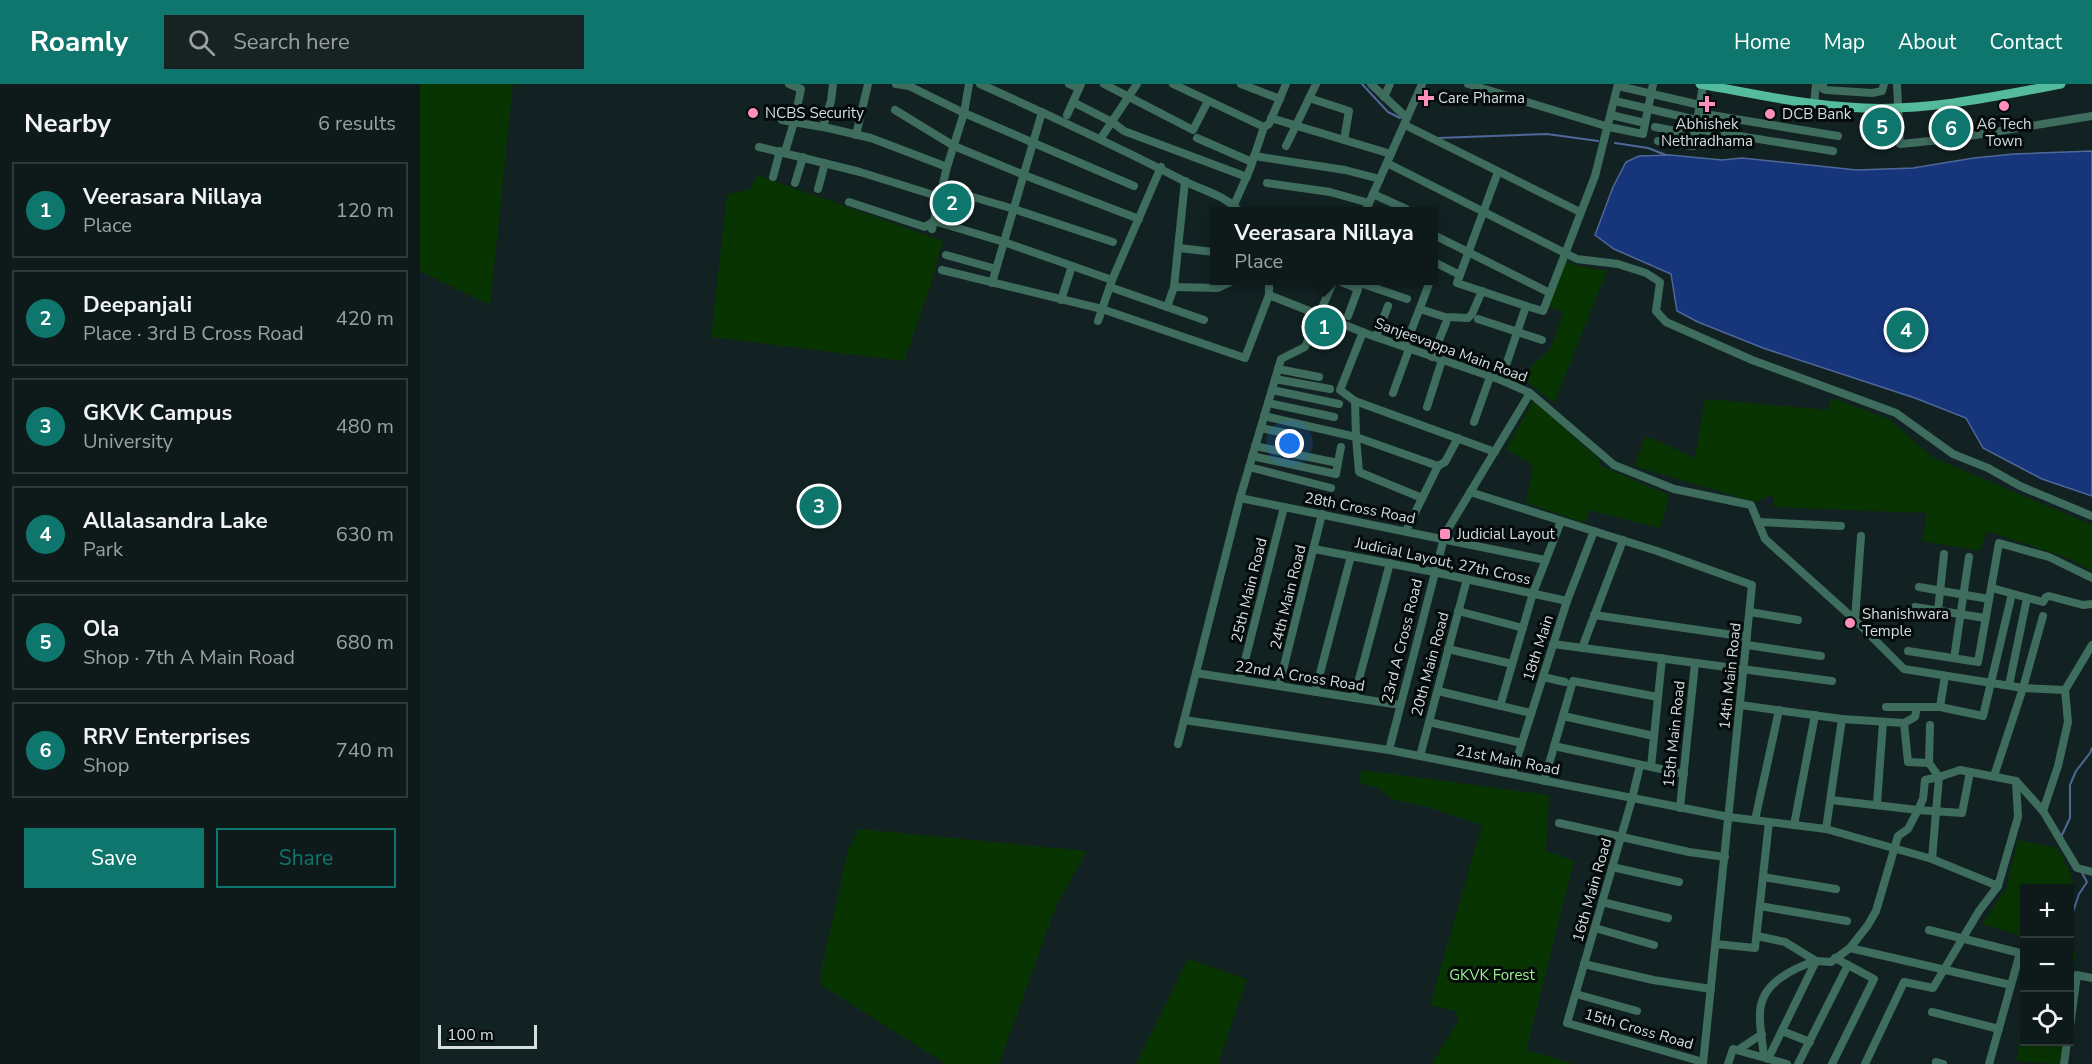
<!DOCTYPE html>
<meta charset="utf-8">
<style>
body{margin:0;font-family:"Nunito Sans",sans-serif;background:#172323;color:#f1f3f6}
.controls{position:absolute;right:18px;bottom:18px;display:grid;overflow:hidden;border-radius:0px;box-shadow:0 6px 24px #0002}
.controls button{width:54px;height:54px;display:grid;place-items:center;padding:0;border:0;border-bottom:2px solid #2e3839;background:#0e1a1a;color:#f1f3f6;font:30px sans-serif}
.scale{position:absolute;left:18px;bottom:15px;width:99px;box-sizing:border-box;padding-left:6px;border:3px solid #d5dfe0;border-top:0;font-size:16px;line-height:21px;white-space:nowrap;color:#d5dfe0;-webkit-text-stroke:4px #050a0a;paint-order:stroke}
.you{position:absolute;left:870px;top:360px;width:21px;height:21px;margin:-15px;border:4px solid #fff;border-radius:50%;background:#1a73e8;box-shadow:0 0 0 9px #1a73e833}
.badge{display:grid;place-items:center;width:39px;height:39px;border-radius:50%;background:#0f766e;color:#fff;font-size:20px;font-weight:700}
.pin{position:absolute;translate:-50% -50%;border:3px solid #fff;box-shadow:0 2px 6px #0006}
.popup{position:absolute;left:790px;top:123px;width:228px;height:78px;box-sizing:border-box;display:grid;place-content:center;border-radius:0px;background:#0e1a1a;filter:drop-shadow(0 2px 4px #0005);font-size:20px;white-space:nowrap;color:#9ba1a2}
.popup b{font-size:22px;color:#f1f3f6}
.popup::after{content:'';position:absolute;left:50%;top:100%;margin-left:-12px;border:12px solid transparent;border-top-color:#0e1a1a}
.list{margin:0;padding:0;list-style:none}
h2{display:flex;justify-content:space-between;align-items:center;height:78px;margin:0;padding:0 24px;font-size:26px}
h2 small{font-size:20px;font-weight:400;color:#9ba1a2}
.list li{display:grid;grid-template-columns:39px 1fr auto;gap:18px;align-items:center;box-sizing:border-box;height:96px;margin:0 12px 12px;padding:0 12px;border:2px solid #2e3839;border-radius:0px}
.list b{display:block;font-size:22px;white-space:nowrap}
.list p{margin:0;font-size:20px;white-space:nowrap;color:#9ba1a2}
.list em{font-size:20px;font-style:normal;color:#9ba1a2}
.actions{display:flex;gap:12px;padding:18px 24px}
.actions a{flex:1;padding:14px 0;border:2px solid #0f766e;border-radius:0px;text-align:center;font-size:21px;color:#0f766e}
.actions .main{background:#0f766e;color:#fff}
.icon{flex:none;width:33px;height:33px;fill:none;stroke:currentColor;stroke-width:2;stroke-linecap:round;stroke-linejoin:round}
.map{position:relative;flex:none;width:1672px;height:980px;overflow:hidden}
header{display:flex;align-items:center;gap:36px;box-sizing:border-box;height:84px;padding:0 30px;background:#0f766e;color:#fff}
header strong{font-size:28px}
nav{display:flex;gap:33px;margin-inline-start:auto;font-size:21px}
.search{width:420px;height:54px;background:#172323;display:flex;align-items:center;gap:15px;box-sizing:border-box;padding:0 21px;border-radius:0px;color:#9ba1a2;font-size:22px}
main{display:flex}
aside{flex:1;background:#0e1a1a}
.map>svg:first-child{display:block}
.green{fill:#083402}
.water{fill:#16357b;stroke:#4f6899;stroke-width:1.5}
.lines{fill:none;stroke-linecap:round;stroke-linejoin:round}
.stream{stroke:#4f6899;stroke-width:2}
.minor{stroke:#3e6c5d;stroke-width:8}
.major{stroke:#54bb9d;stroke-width:9}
.poi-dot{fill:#fe8ebc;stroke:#050a0a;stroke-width:2}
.labels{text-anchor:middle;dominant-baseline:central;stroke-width:6;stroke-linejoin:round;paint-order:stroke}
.poi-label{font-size:15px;fill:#d5dfe0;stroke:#050a0a;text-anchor:start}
.street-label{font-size:15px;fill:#d5dfe0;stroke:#050a0a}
.park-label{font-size:15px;fill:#9ef28f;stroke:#050a0a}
</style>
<header>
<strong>Roamly</strong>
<div class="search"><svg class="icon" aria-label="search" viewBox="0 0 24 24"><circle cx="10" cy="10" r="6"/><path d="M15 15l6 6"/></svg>Search here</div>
<nav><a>Home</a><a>Map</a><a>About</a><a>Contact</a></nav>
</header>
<main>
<aside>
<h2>Nearby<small>6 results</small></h2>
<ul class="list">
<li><span class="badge">1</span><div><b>Veerasara Nillaya</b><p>Place</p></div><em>120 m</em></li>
<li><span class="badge">2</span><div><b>Deepanjali</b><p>Place · 3rd B Cross Road</p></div><em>420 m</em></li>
<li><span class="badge">3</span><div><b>GKVK Campus</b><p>University</p></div><em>480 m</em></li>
<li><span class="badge">4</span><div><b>Allalasandra Lake</b><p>Park</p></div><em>630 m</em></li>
<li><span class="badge">5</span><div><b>Ola</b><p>Shop · 7th A Main Road</p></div><em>680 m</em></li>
<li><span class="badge">6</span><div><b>RRV Enterprises</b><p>Shop</p></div><em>740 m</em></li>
</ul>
<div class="actions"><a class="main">Save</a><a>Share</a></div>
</aside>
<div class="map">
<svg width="1672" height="980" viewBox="0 0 1672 980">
<rect width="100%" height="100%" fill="#122223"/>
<!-- green -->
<g class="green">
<polygon points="0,0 93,0 70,221 0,187"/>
<polygon points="337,91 523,157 511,200 484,277 291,253 307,110 330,106"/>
<polygon points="1145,177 1162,183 1187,186 1134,319 1101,293 1130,265 1144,228 1128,223"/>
<polygon points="1412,314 1469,335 1512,373 1672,441 1672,487 1647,474 1567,447 1560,467 1502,457 1507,429 1353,423 1354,410 1335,418 1214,382 1226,352 1275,374 1285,315 1408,326"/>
<polygon points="1113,317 1180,376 1179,381 1249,411 1240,444 1169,426 1165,439 1106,419 1113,381 1086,365"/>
<polygon points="941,686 1129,711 1126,767 1154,777 1106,966 1154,980 1012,980 1038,937 1036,927 1010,921 1062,741 1008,723 972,715 958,704 940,699"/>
<polygon points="439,745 667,767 636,822 579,980 526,980 401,901 400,892 428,767"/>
<path d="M1598,756l39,8c12,22 22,34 13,59v-19h-46v49l-42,-13 24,-36z"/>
<polygon points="1650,867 1656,868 1650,913"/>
<polygon points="768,875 827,895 798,980 716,980"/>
<polygon points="1604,896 1604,958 1643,958 1640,980 1597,977"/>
</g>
<!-- water -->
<polygon class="water" points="1672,67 1672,412 1622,395 1563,364 1546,334 1495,314 1343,264 1278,238 1257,227 1251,190 1194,165 1175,151 1193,103 1206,78 1219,72 1250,71 1302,76 1322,74 1437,86 1493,84 1554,74 1594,70"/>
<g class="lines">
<!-- stream -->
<g class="stream">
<polyline points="942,0 968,28 980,34"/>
<polyline points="1018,54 1127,50 1178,57"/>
<polyline points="1195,59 1228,64 1246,71"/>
<polyline points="1641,753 1650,734 1650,701 1656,687 1670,669 1672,664"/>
<polyline points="1650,837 1659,810 1667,798 1662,789"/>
</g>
<!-- minor -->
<g class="minor">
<polyline points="476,0 489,2 544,29 714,102"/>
<path d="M560,0c69,31 137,62 204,97 20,10 41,14 56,31"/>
<polyline points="649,0 659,4"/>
<polyline points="684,0 773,46 788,17"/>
<polyline points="753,0 844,43"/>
<polyline points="821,0 860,15"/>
<polyline points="951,0 987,34"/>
<polyline points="1048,0 1189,43 1223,50 1233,0"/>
<polyline points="1403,0 1403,5 1406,6 1452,9 1462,7 1464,0"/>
<polyline points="1477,0 1480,60 1531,55 1672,32"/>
<polyline points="1198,2 1280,21"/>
<polyline points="964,13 970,0"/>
<polyline points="889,14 929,27 924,56"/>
<polyline points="1195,17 1277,36"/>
<polyline points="653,18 692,38 704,47 827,93"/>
<polyline points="1394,20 1396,0"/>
<polyline points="475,26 534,62 604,91 719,135"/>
<polyline points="1279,29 1418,52"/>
<polyline points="647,31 661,0"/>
<polyline points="1191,31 1225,39"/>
<polyline points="851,34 971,70"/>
<polyline points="362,36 408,44 451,54 527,83"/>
<polyline points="985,41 1160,128"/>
<polyline points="403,43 411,17 413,0"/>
<polyline points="1235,43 1275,51"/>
<polyline points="1276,45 1413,67"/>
<polyline points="436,51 448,0"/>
<polyline points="681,54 717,0"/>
<polyline points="777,54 832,78"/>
<polyline points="1238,57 1273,62 1283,1"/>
<polyline points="866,62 896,0"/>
<polyline points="339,63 440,88 520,113"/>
<polyline points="365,68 374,38 381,5 369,0"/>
<polyline points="834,72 925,86 960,95"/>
<polyline points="967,79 1145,169 1157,175 1198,180 1226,189 1240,198 1236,227 1246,238 1332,276 1476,329 1533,370 1568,384 1600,402 1672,432"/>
<polyline points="1078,88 1037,199 1106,222 1081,296"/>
<polyline points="353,93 360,67"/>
<polyline points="765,97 754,203 798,204 815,196"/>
<polyline points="375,99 383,73"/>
<polyline points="847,99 910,108 949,119"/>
<polyline points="522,104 594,125 693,158"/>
<polyline points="398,105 405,79"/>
<polyline points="953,110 986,125 985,128"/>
<polyline points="429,118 505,143 514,137 584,158 692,196"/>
<polyline points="814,121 830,85 844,43 849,40 866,0"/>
<polyline points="945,128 1002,0"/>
<polyline points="512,145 527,83 544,29 549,0"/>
<polyline points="1014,151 1130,209 1175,92 1198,0"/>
<polyline points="759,164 794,168"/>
<polyline points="526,171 576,185"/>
<polyline points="1014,178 1040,191"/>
<polyline points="522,186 682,225 825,274 849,211 950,251 1081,296 1110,309 1194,381 1254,405 1331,421 1345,455 1435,536 1484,585 1603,604 1645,606 1672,561"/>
<polyline points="917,196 938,205 928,232"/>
<polyline points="572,199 622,28"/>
<polyline points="943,200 987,215"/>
<polyline points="690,203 784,236"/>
<polyline points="849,211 849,196"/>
<polyline points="641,216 652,182"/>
<polyline points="1106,222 1123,227 1130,209"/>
<polyline points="747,223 754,203"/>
<polyline points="1000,225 1025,233 1048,234 1052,230 1062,207"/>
<polyline points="1058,235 1122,256"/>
<polyline points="678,237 692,196 741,83"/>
<polyline points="943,248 920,306 935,317 936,353 1018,382"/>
<polyline points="956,253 968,222"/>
<polyline points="985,263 1009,200"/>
<polyline points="1012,273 1026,239"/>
<polyline points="858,285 899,293"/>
<polyline points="855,295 910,305"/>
<polyline points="852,306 919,320"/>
<polyline points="973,309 989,265"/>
<polyline points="935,317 1075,368"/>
<polyline points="848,319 914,333"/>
<polyline points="1007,323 1022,276"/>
<polyline points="844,332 936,353 939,388 1002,414"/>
<polyline points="1054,338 1070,293"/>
<polyline points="841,344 874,351"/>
<polyline points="835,362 918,379 921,363"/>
<polyline points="832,372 916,390 918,379"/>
<polyline points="829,383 911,404"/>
<polyline points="1050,408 1237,467 1332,501 1283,980"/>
<polyline points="820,414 1125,476"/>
<polyline points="1338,438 1421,442"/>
<polyline points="986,447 1018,382 1025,378 1038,354"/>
<polyline points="894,465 1014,488 1147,517"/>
<polyline points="1499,503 1569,515"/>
<polyline points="1572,504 1623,518 1626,513 1629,512 1663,521 1672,520"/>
<polyline points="1495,523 1565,534"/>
<polyline points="1038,527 1103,544"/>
<polyline points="1518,527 1524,470"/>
<polyline points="1330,528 1378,536"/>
<polyline points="1174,531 1327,553"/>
<polyline points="1435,536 1441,452"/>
<polyline points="1133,560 1412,597"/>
<polyline points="1327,561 1401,572"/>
<polyline points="1162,564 1203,456"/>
<polyline points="1028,565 1092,580"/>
<polyline points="1488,567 1558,578 1579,459 1629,473 1672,494"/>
<polyline points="1535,568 1549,473"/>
<polyline points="776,589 980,621"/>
<polyline points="1123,593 1145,598"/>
<polyline points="820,596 864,423"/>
<polyline points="1589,601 1606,519"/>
<polyline points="859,602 902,430"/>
<polyline points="1018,607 1111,629"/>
<polyline points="895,608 931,472"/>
<polyline points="934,614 970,479"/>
<polyline points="1320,621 1422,635 1484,639 1488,678 1509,679"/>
<polyline points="1080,622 1113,509 1141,437"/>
<polyline points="1466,623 1520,623 1563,632 1591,514"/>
<polyline points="1520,623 1525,592"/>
<polyline points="1143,632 1234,652"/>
<polyline points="764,636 969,666 1309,733 1406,745 1512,775 1578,802"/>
<polyline points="1009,638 1102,659"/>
<polyline points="1484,639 1495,633 1497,623"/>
<polyline points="758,660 820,414 861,275 885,263 914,196"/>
<polyline points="1134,662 1264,690"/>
<polyline points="969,666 1025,450 1110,309"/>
<polyline points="1000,672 1047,495"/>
<polyline points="1220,681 1212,715 1147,939 1283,978"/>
<polyline points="1231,683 1242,574"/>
<polyline points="1092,690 1147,517 1174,447"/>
<polyline points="1574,692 1603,604 1623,532"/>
<polyline points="1124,697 1153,597 1238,613"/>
<polyline points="1411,716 1498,726 1503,715 1505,696 1519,693 1509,679 1510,641"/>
<polyline points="1457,720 1463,638"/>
<polyline points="1260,724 1275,579"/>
<polyline points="1623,727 1638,682 1648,638 1645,606"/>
<polyline points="1335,736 1359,626"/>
<polyline points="1139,739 1269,768 1305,773"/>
<polyline points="1374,741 1395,631"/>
<polyline points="1406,745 1422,635"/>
<polyline points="1512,775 1519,693 1540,686 1596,697 1623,727 1657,784 1672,788"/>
<polyline points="1192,783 1259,798"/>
<polyline points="1343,793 1416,805"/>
<polyline points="1182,818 1248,834"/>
<polyline points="1340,822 1427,837"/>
<polyline points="1175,844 1234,861"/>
<polyline points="1509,846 1600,869 1569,980"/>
<polyline points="1337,852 1365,858 1396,877"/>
<polyline points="1296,860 1335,864 1349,738"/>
<polyline points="1430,864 1591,901"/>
<polyline points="1164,880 1233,896 1291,905"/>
<polyline points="1156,910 1217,927"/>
<polyline points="1512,928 1579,945"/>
<polyline points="1650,943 1657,891 1672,894"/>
<polyline points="1362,947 1390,958"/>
<polyline points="1318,966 1342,950"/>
<path d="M1344,973c-3,-32 -14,-59 18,-80 11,-8 21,-12 34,-16"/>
<polyline points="1348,975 1396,877 1411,878 1430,864 1448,841 1456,827 1478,752 1488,745 1498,726 1542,729 1550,688"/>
<polyline points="1308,980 1313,965 1367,980"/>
<polyline points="1378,980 1428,881 1415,874"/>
<polyline points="1412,980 1454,895 1428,881"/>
<polyline points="1445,980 1484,898 1513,904 1559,827 1578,802 1598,733 1596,697"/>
<polyline points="1516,980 1516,978 1523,980"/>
<polyline points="1644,980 1647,958"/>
</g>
<!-- major -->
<path class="major" d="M1280,0c54,10 109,22 164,24 64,3 134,-12 197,-24"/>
</g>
<!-- markers -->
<g class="poi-dot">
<path d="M1003 5h6v6h6v6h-6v6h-6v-6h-6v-6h6z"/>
<path d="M1284 11h6v6h6v6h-6v6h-6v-6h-6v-6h6z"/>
<circle cx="1584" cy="22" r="6"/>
<circle cx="333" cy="29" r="6"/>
<circle cx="1350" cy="30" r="6"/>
<rect x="1019" y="444" width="12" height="12" rx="3"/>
<circle cx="1430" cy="539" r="6"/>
</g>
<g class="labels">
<!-- poi labels -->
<g class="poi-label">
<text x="1018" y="14">Care Pharma</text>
<text x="345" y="29">NCBS Security</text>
<text x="1362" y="30">DCB Bank</text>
<text x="1287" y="40" text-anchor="middle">Abhishek<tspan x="1287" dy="17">Nethradhama</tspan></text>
<text x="1584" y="40" text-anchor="middle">A6 Tech<tspan x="1584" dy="17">Town</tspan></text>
<text x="1037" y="450">Judicial Layout</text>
<text x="1442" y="530">Shanishwara<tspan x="1442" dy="17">Temple</tspan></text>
</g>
<!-- street labels -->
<g class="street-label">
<text transform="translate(1031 266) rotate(20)">Sanjeevappa Main Road</text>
<text transform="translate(940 424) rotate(11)">28th Cross Road</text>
<text transform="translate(1023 477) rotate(12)">Judicial Layout, 27th Cross</text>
<text transform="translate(829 506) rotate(-76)">25th Main Road</text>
<text transform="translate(868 513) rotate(-76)">24th Main Road</text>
<text transform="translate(982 557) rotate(-76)">23rd A Cross Road</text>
<text transform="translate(1118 564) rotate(-72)">18th Main</text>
<text transform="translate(1010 580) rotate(-75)">20th Main Road</text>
<text transform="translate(880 592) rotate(9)">22nd A Cross Road</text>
<text transform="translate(1310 592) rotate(-84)">14th Main Road</text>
<text transform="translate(1254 650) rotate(-84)">15th Main Road</text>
<text transform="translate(1088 676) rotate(11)">21st Main Road</text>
<text transform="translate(1172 806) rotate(-74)">16th Main Road</text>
<text transform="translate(1219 945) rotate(16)">15th Cross Road</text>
</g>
<!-- park labels -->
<g class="park-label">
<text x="1072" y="891">GKVK Forest</text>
</g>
</g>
</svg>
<div class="controls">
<button>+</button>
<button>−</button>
<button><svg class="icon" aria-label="locate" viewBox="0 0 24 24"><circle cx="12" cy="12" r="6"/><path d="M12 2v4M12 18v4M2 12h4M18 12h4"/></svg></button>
</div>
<div class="scale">100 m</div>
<div class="you"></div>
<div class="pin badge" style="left:904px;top:243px">1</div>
<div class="popup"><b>Veerasara Nillaya</b>Place</div>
<div class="pin badge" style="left:532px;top:119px">2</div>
<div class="pin badge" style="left:399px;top:422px">3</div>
<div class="pin badge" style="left:1486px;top:246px">4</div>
<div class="pin badge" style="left:1462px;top:43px">5</div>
<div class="pin badge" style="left:1531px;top:44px">6</div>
</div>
</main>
